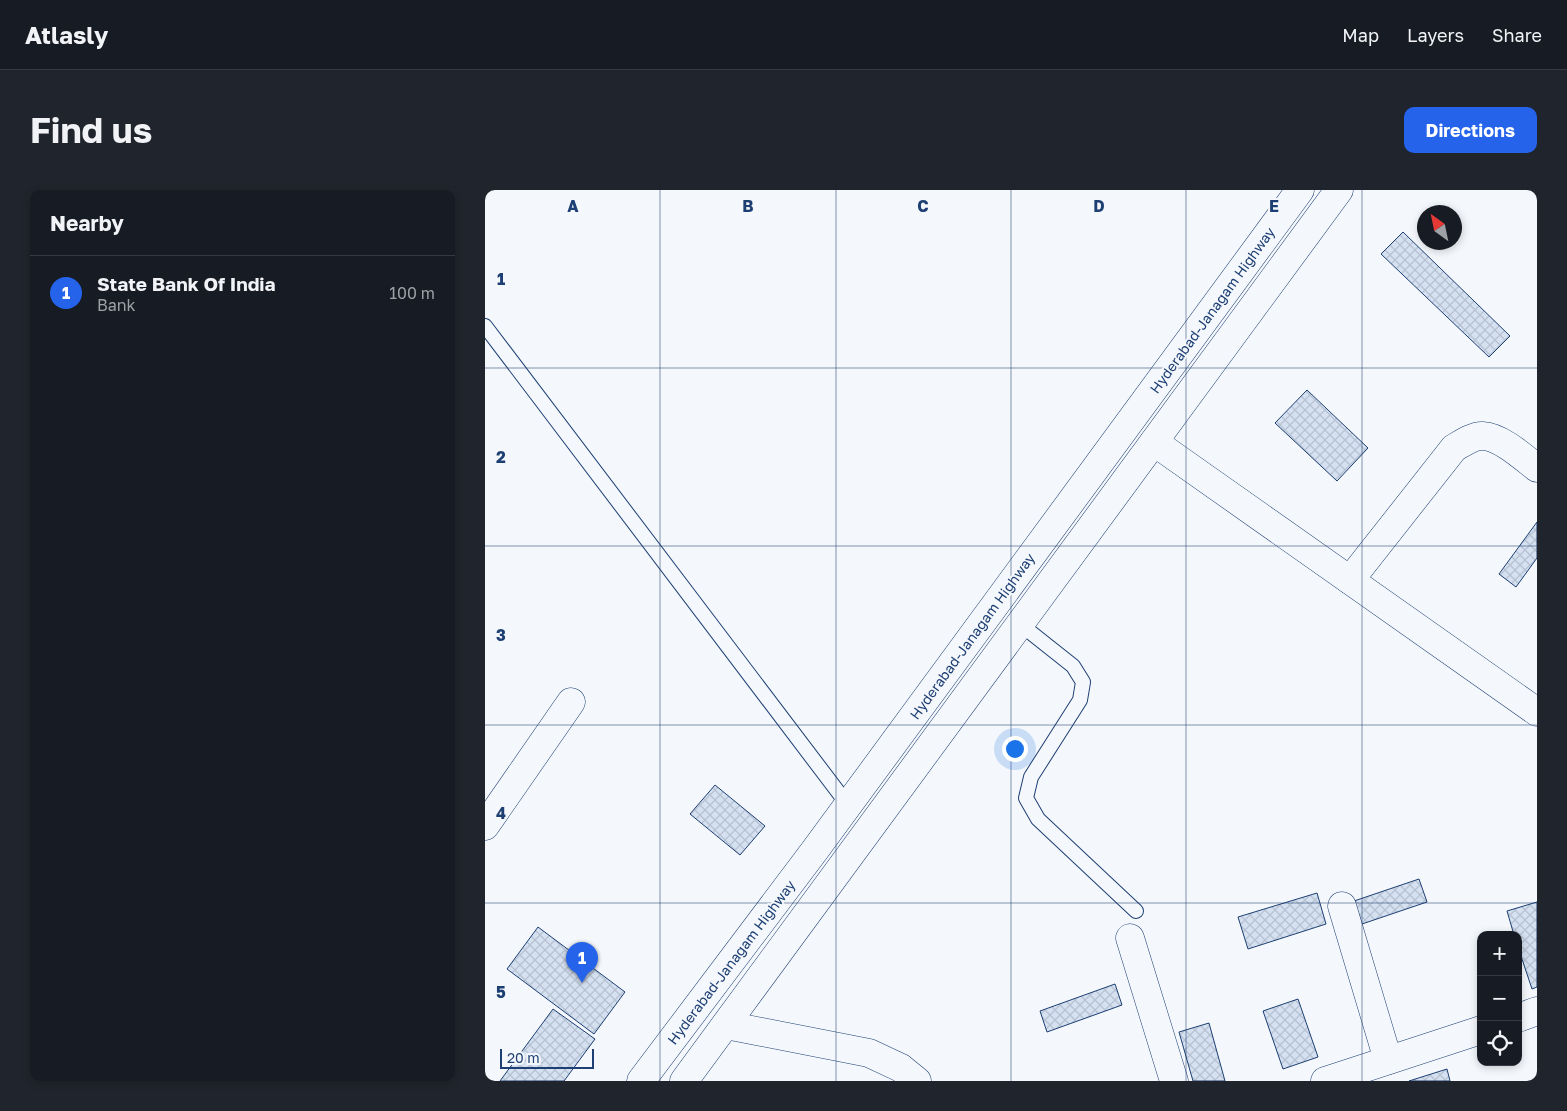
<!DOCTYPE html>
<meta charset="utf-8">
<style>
body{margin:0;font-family:"Golos Text",sans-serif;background:#20242c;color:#f1f3f6}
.controls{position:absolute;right:15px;bottom:15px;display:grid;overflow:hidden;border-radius:10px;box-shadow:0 2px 8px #0003}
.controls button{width:45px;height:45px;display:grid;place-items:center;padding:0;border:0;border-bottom:1px solid #363941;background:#171b24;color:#f1f3f6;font:25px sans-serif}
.compass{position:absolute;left:932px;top:15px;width:45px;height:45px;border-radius:50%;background:#171b24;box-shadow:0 2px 8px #0003;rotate:327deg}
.scale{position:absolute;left:15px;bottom:12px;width:94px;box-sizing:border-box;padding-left:5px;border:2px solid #1d3f73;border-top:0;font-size:14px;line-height:18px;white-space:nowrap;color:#1d3f73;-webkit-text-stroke:4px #f4f7fb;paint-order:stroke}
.you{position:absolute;left:529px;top:558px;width:18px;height:18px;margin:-12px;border:4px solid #fff;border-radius:50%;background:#1a73e8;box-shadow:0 0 0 8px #1a73e833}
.badge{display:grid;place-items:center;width:32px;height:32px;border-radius:50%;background:#2563eb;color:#fff;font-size:16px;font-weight:700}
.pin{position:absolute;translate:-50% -41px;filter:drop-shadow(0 1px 2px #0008)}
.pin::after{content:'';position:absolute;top:26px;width:18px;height:15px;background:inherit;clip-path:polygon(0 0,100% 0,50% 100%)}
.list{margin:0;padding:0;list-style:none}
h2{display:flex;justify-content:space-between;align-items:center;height:65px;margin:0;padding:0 20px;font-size:21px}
h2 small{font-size:16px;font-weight:400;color:#9ea1a6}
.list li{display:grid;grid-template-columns:32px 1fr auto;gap:15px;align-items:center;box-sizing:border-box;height:75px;padding:0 20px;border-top:1px solid #363941}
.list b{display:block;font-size:19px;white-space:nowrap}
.list p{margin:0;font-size:16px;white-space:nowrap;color:#9ea1a6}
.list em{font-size:16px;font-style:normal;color:#9ea1a6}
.icon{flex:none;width:28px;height:28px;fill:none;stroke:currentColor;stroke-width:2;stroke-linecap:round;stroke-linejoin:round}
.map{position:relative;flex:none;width:1052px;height:891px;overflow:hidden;border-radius:10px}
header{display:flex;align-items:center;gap:30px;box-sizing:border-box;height:70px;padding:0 25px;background:#171b24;border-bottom:1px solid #363941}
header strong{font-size:24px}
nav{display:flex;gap:28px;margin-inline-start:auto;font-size:18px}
.intro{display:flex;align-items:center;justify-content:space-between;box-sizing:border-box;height:120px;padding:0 30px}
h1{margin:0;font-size:35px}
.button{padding:12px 22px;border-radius:10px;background:#2563eb;color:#fff;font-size:18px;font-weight:700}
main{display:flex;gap:30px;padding:0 30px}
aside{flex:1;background:#171b24;border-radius:10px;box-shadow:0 2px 8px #0003}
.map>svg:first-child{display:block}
.building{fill:url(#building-cross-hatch);stroke:#1d3f73}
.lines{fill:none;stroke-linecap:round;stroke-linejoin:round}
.lane-casing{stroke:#1d3f73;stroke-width:16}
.street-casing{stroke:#1d3f73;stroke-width:29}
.highway-casing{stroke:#1d3f73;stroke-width:29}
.lane{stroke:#f4f7fb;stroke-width:14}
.street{stroke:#f4f7fb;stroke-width:28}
.highway{stroke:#f4f7fb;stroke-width:28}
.grid{fill:none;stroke:#1d3f73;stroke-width:1;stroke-opacity:0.55}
.labels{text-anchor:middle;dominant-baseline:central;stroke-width:4;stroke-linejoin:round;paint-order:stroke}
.street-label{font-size:14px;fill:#1d3f73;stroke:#f4f7fb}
.grid-label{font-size:16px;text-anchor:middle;font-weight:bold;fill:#1d3f73;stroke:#f4f7fb;stroke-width:4;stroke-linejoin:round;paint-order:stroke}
</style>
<header>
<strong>Atlasly</strong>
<nav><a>Map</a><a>Layers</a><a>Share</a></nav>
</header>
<div class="intro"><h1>Find us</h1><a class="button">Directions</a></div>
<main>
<aside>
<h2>Nearby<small></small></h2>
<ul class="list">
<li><span class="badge">1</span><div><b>State Bank Of India</b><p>Bank</p></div><em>100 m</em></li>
</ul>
</aside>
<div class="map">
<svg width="1052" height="891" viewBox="0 0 1052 891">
<defs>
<pattern id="building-cross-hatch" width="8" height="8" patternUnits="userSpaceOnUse" patternTransform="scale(1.25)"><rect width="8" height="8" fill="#d5e0f0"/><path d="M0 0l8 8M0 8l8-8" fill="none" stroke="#b6c1d1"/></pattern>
</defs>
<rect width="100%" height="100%" fill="#f4f7fb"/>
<!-- building -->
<g class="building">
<polygon points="918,42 1025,146 1004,167 896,64"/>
<polygon points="822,200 883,258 852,291 790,233"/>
<polygon points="1052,332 1052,368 1031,397 1014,384"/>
<polygon points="230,595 280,636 255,665 205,624"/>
<polygon points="934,689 942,712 877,734 869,711"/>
<polygon points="832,703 841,734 763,759 753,727"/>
<polygon points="1052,712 1052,797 1047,799 1033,757 1033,745 1029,745 1022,721"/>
<polygon points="53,737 140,802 109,844 22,779"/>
<polygon points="630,794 637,815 562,842 555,821"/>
<polygon points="813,809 833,867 798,879 778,821"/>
<polygon points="68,819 110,849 79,891 15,891"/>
<polygon points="724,833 740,891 708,891 694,842"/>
<polygon points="962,879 965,891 924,891"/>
</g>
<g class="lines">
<!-- lane casing -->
<g class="lane-casing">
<g id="lane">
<polyline points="0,136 363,615"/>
<polyline points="535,434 588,476 598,492 595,510 546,587 541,608 553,629 651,721"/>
</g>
</g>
<!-- street casing -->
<g class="street-casing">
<g id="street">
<polyline points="669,252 1052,522"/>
<path d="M865,390l104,-132c7,-4 20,-13 29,-12 18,1 40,21 54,32"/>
<polyline points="0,636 86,512"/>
<polyline points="857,716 903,870"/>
<polyline points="645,748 689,891"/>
<polyline points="1033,828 1052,821"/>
<polyline points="241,835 384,863 416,878 432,891"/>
<polyline points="840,891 996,840"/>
</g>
</g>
<!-- highway casing -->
<g class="highway-casing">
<g id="highway">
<polyline points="156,891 330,660 815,0"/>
<polyline points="199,891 854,0"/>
</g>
</g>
<!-- lane -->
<use href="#lane" class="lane"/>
<!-- street -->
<use href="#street" class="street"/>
<!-- highway -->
<use href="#highway" class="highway"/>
</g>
<!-- grid -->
<path class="grid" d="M175,0v891M351,0v891M526,0v891M701,0v891M877,0v891M0,178h1052M0,356h1052M0,535h1052M0,713h1052"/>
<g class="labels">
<!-- street labels -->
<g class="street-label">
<text transform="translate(727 120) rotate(-54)">Hyderabad-Janagam Highway</text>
<text transform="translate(487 446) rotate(-54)">Hyderabad-Janagam Highway</text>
<text transform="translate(246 772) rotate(-53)">Hyderabad-Janagam Highway</text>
</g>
</g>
<g class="grid-label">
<text x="88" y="22">A</text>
<text x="263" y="22">B</text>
<text x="438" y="22">C</text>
<text x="614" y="22">D</text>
<text x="789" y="22">E</text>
<text x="16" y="95">1</text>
<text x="16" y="273">2</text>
<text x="16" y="451">3</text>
<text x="16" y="629">4</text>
<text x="16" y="808">5</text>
</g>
</svg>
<div class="controls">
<button>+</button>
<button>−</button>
<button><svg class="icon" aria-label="locate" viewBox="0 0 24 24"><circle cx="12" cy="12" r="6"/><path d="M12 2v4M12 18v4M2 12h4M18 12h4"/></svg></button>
</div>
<svg class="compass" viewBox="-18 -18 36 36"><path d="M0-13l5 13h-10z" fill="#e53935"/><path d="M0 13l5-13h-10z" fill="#9ea1a6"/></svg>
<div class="scale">20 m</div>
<div class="you"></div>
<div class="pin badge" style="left:97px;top:793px">1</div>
</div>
</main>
